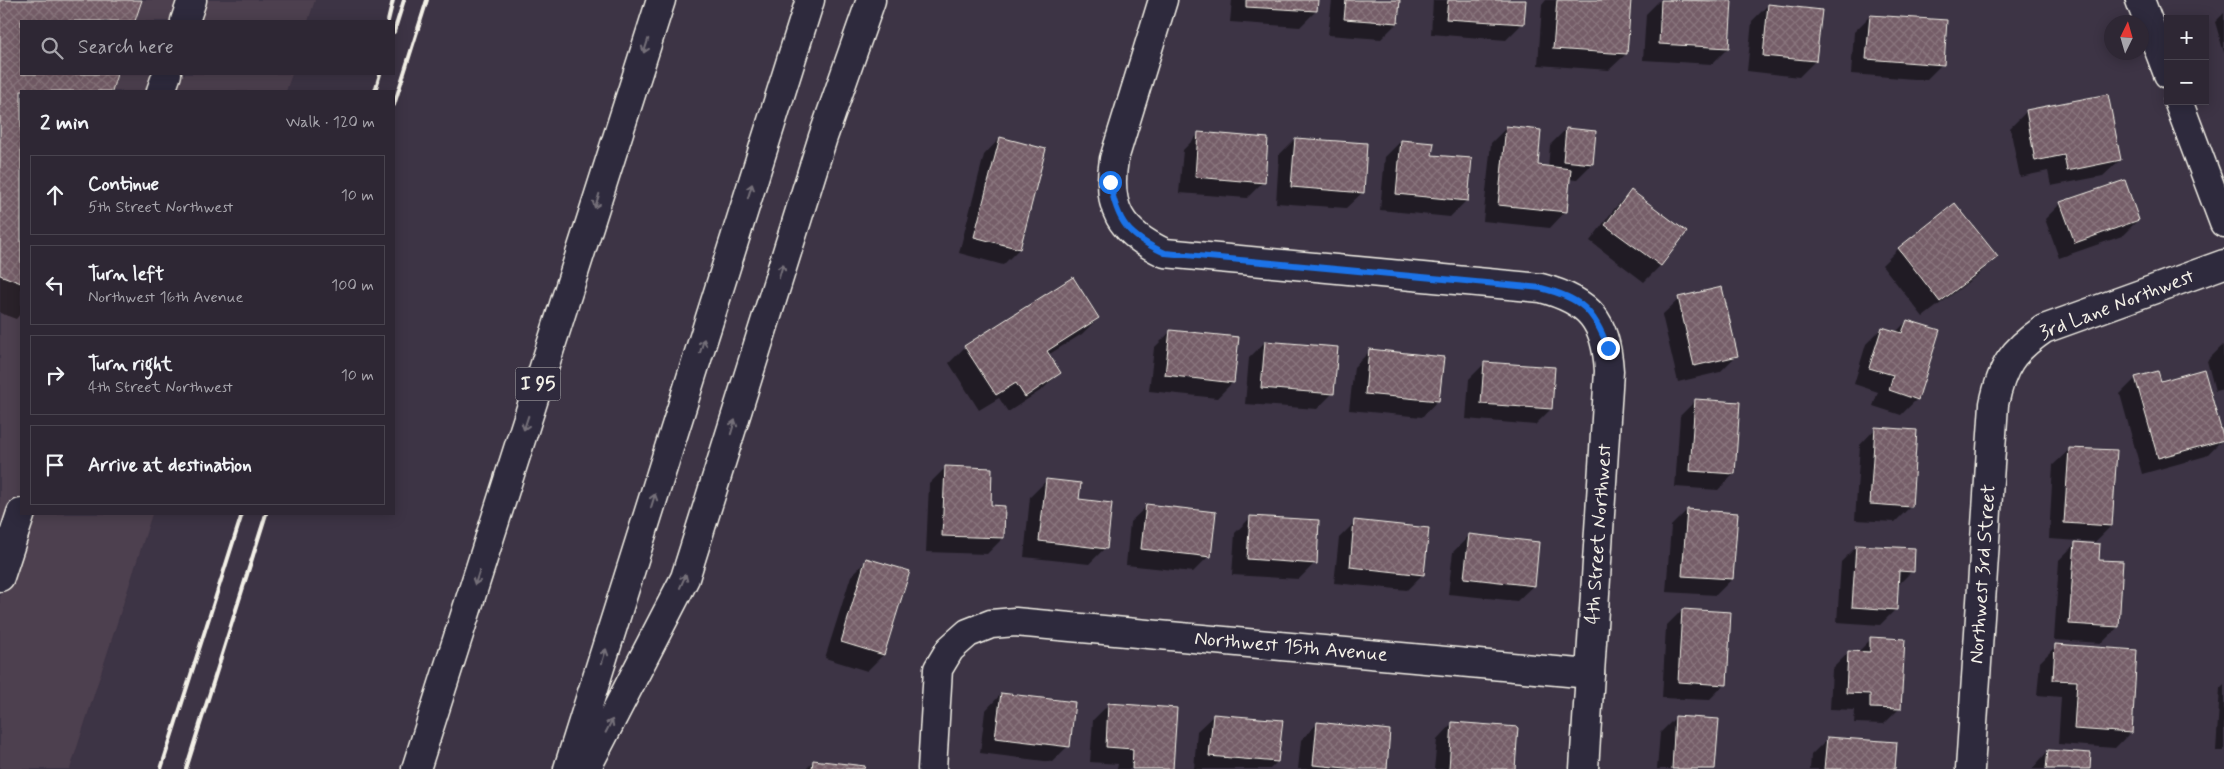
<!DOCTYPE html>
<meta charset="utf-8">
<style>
body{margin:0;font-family:Mynerve,sans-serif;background:#362f3c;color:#f1f3f6}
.controls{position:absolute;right:15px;top:15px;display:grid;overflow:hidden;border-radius:0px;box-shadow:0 2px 12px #0003}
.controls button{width:45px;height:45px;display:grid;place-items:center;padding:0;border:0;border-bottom:1px solid #49444f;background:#2e2734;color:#f1f3f6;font:25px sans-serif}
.compass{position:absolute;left:2104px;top:15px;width:45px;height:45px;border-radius:50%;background:#2e2734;box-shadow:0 2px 12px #0003;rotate:5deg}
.stop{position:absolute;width:15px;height:15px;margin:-11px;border:4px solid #1a73e8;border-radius:50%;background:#fff}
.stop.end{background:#1a73e8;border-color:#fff;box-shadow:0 1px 5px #0008}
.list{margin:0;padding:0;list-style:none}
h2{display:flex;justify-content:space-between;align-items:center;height:65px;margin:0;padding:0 20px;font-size:21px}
h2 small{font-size:16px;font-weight:400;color:#a7a5ac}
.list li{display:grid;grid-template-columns:32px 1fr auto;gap:15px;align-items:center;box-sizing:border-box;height:80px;margin:0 10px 10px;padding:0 10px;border:1px solid #49444f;border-radius:0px}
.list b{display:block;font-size:19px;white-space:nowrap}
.list p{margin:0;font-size:16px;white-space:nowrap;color:#a7a5ac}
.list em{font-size:16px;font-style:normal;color:#a7a5ac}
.icon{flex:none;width:28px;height:28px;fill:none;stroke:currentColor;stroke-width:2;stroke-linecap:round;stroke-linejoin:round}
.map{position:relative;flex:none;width:2224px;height:769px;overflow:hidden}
.search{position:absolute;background:#2e2734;box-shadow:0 2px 12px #0003;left:20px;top:20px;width:375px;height:55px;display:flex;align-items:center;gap:12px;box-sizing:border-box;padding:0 18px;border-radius:0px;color:#a7a5ac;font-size:19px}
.panel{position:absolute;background:#2e2734;box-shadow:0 2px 12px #0003;left:20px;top:90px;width:375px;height:425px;border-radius:0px}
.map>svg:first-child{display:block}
.built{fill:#4e404f}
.shadow{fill:#0007}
.building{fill:url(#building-cross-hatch);stroke:#f4f1e8}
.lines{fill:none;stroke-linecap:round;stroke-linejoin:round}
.minor-casing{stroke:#f4f1e8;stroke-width:31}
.highway-casing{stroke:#f4f1e8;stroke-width:31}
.minor{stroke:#2f2a3d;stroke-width:28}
.highway{stroke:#2f2a3d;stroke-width:28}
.rail{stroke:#f4f1e8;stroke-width:4}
.oneway{stroke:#747079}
.route{stroke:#1a73e8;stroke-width:6}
.labels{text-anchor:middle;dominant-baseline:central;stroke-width:4.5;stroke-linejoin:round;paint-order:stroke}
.shield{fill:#2f2a3d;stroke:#b9b5b5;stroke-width:1}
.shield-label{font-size:19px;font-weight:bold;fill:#f4f1e8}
.street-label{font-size:20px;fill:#f4f1e8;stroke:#2f2a3d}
</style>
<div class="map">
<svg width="2224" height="769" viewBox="0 0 2224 769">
<defs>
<pattern id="building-cross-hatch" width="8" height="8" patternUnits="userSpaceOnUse" patternTransform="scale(1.25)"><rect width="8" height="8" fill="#755d67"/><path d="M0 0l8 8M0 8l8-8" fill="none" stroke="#89757d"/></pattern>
</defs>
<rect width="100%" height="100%" fill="#3d3445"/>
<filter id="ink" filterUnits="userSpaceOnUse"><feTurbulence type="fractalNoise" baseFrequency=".02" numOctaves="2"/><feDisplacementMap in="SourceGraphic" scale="10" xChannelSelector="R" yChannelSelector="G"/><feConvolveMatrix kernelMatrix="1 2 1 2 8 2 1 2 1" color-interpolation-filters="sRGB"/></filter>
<g filter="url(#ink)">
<!-- built -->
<polygon class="built" points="0,0 315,0 308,21 21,21 21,74 292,74 286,91 21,91 21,514 152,514 70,769 0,769"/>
<!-- shadow -->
<g class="shadow">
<polygon points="0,0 140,0 133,21 21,21 21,74 116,74 110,91 21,91 21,313 16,319 0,313"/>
<polygon points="1232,0 1317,0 1316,11 1300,27 1230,22"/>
<polygon points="1332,0 1399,0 1397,23 1381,39 1328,35"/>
<polygon points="1433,0 1524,0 1522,24 1506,40 1431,34"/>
<polygon points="1546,0 1629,0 1626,54 1609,70 1538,65 1542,5"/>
<polygon points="1660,0 1731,3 1728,48 1712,64 1643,60 1646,14"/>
<polygon points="1768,5 1815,61 1799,77 1747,71 1752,21"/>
<polygon points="2224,13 2224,53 2215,22"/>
<polygon points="1870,16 1942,64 1926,80 1851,74 1854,32"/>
<polygon points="2107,96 2120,160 2103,176 2051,186 2048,171 2020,177 2010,128 2026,112"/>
<polygon points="1507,127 1536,167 1548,168 1550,145 1566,129 1592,164 1576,180 1569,179 1566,211 1550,228 1483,221 1491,143"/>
<polygon points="1199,134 1263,182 1247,198 1179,193 1183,150"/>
<polygon points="1000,138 1019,249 1003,265 959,253 984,155"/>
<polygon points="1295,139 1363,192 1346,208 1276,203 1279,155"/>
<polygon points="1401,141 1431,156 1467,200 1450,217 1380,210 1385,157"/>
<polygon points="1631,192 1661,265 1644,282 1590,241 1615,208"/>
<polygon points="2061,203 2138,220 2122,236 2059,258 2045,219"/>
<polygon points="1955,205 1996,257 1980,273 1923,317 1882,265 1898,249"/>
<polygon points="1072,279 1098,318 1082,334 1048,355 1059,373 1043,389 1008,412 999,398 979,410 949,363 965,347"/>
<polygon points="1679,299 1737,355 1720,372 1678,382 1662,315"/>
<polygon points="1907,321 1917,399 1901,415 1873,406 1878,392 1854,384 1866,344 1882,328 1896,332"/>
<polygon points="1170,332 1233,382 1217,398 1149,391 1154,348"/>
<polygon points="1265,342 1333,393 1317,409 1245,404 1249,358"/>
<polygon points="2223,345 2224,389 2215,391 2207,361"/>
<polygon points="1370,351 1438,400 1422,417 1349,410 1354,367"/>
<polygon points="1485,363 1551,409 1535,425 1466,419 1469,379"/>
<polygon points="2136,378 2160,383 2222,440 2206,456 2142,474 2120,394"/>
<polygon points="1696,400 1734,474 1718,490 1675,487 1680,416"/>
<polygon points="1876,428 1911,506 1895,522 1855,520 1860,445"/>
<polygon points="2070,449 2111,526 2095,542 2049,539 2053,465"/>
<polygon points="945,468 989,506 1003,538 987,554 926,552 929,484"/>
<polygon points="1047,480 1078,500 1105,548 1089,564 1024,557 1030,497"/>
<polygon points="1147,506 1209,556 1193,572 1126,565 1130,522"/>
<polygon points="1687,510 1732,579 1716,595 1666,592 1671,526"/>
<polygon points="1251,517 1315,563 1299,579 1232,575 1235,533"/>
<polygon points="1355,522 1423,574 1407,590 1334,583 1339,538"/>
<polygon points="1469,536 1534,585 1517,601 1448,594 1453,552"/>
<polygon points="2075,544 2098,561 2118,627 2102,643 2054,640 2059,560"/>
<polygon points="1857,546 1912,571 1897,586 1896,609 1880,625 1837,622 1841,562"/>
<polygon points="867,560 908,572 883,655 867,671 825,658 851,576"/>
<polygon points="1682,610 1725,684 1709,700 1662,698 1666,626"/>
<polygon points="1871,639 1900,708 1884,724 1854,723 1855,710 1830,709 1832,669 1848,653 1857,653"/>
<polygon points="2056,646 2131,732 2115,748 2058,744 2061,697 2037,695 2040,662"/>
<polygon points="2224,684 2224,751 2216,751 2220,688"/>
<polygon points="1001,694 1068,746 1052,762 980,753 985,711"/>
<polygon points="1109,704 1171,769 1117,769 1118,764 1090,762 1093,720"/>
<polygon points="1214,715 1277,762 1270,769 1194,769 1197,731"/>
<polygon points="1676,717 1714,769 1657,769 1660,733"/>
<polygon points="1453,723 1514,769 1434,769 1437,740"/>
<polygon points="1317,724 1385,769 1298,769 1301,740"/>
<polygon points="1827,739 1894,769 1810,769 1811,755"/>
<polygon points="2048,751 2089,769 2032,769"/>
<polygon points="814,761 863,769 806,769"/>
</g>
<!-- building -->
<g class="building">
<polygon points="0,0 142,0 135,21 21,21 21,74 117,74 112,91 21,91 21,283 0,275"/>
<polygon points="1246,0 1318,0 1317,11 1246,7"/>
<polygon points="1346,0 1400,0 1398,23 1344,19"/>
<polygon points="1448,0 1526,0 1524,24 1446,19"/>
<polygon points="1557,0 1631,0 1627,54 1553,49"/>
<polygon points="1661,0 1732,1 1729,48 1659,44"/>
<polygon points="1768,4 1822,10 1816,61 1763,56"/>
<polygon points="1870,15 1947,20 1944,65 1866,59"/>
<polygon points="2108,94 2121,160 2067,171 2064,155 2035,161 2026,110"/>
<polygon points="1506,126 1541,130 1538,165 1571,169 1567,212 1498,205"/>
<polygon points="1566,128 1596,131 1593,164 1563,161"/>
<polygon points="1198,132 1268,138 1265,183 1195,177"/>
<polygon points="1000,137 1046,149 1020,249 974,237"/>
<polygon points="1295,138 1367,143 1364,193 1291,187"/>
<polygon points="1401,140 1434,143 1432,155 1472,158 1468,201 1396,194"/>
<polygon points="2125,180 2139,220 2075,243 2060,202"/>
<polygon points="1631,190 1687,232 1661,266 1605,225"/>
<polygon points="1955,203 1998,257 1940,302 1898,248"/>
<polygon points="1073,277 1099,318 1047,351 1061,373 1025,397 1016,383 996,395 964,346"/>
<polygon points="1722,287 1738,356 1694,366 1678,297"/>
<polygon points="1907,320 1940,330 1918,400 1889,390 1893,375 1869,368 1882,327 1902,333"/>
<polygon points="1170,330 1239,337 1234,383 1165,375"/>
<polygon points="1265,341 1338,347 1334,394 1261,388"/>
<polygon points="1369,349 1444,357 1439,401 1365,394"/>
<polygon points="1484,362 1555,367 1552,409 1481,404"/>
<polygon points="2204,369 2224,440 2158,458 2135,377 2158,371 2161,381"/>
<polygon points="1695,399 1740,402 1735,474 1690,471"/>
<polygon points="1875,427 1917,430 1912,507 1870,504"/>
<polygon points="2069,448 2117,450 2112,526 2064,523"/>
<polygon points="945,466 992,468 991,505 1005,506 1004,538 942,536"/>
<polygon points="1046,479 1081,483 1079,499 1112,503 1107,549 1039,541"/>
<polygon points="1146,504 1216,512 1211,557 1141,549"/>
<polygon points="1687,509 1738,513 1733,579 1682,576"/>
<polygon points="1250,516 1319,520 1317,564 1247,559"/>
<polygon points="1354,520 1429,528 1424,575 1350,567"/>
<polygon points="1469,534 1539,542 1535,586 1464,578"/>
<polygon points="2075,542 2100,544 2099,560 2123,561 2119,627 2069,624"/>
<polygon points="1856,545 1915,548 1914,572 1899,571 1897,610 1852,607"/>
<polygon points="866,558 910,571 884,655 841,642"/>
<polygon points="1682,609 1731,612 1727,685 1678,682"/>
<polygon points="1870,637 1905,639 1901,709 1870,708 1870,694 1846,693 1848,651 1870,652"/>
<polygon points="2055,644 2137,650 2132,733 2074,729 2077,681 2053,680"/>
<polygon points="1001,693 1075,702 1070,747 995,738"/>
<polygon points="1108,703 1177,708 1173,769 1132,769 1133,749 1106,747"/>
<polygon points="1213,714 1283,720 1278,762 1209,756"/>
<polygon points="1675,716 1719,719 1715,769 1672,769"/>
<polygon points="1317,722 1390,730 1387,769 1357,769 1313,765"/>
<polygon points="1452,722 1518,727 1515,769 1449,769"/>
<polygon points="1827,737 1897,742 1895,769 1824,769"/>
<polygon points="2048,750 2091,753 2090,769 2046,769"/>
<polygon points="813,760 865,766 864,769 812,769"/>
</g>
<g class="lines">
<!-- minor casing -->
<g class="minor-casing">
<g id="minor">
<path d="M1163,0l-49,159c-8,49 6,73 51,94l376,35c49,13 65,33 68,83l-25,398"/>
<polyline points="2140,0 2168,74"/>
<polyline points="185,21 192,0"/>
<polyline points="161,91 167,74"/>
<polyline points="2178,101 2224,223"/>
<polyline points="0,577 21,513"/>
<polyline points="932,769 938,669 950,649 968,633 991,624 1015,622 1590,674"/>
<path d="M1970,769l24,-365c8,-38 18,-53 50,-75l180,-65"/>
</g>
</g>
<!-- highway casing -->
<g class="highway-casing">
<g id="highway">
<polyline points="416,769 661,0"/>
<polyline points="568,769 810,0"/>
<polyline points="586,769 685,578 823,137 871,0"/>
</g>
</g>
<!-- minor -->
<use href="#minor" class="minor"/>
<!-- highway -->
<use href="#highway" class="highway"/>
<!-- rail -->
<g class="rail">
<polyline points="388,21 393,0"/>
<polyline points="394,32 404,0"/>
<polyline points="375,91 380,74"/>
<polyline points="394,105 427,0"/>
<polyline points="161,769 242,514"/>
<polyline points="186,769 266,514"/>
</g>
</g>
<!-- one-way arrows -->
<defs><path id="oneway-shaft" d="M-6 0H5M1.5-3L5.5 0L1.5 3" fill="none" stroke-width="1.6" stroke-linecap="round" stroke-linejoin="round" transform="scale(1.25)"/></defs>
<g class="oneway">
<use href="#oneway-shaft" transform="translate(646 46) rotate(108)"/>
<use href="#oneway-shaft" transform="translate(750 191) rotate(-73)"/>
<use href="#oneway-shaft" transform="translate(597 201) rotate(108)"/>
<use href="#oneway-shaft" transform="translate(781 271) rotate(-73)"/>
<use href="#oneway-shaft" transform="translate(702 346) rotate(-73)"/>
<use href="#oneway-shaft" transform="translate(526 423) rotate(108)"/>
<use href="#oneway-shaft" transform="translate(733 427) rotate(-73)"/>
<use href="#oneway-shaft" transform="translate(653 501) rotate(-73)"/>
<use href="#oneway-shaft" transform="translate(477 578) rotate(108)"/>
<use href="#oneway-shaft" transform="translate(683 581) rotate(-66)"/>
<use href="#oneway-shaft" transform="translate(604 656) rotate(-73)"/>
<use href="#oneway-shaft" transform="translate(609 726) rotate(-63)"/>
</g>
</g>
<g class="lines" filter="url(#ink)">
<!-- route -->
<path class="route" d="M1110,182c7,40 18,54 55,71l376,35c40,10 53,22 67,60"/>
</g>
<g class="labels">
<!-- shield labels -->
<rect class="shield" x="515.5" y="367.5" width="45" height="33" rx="4"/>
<g class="shield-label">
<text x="538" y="384">I 95</text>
</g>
<!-- street labels -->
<g class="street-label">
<text transform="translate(2117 305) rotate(-21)">3rd Lane Northwest</text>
<text transform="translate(1599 534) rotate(-86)">4th Street Northwest</text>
<text transform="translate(1983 574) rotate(-86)">Northwest 3rd Street</text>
<text transform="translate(1291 647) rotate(5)">Northwest 15th Avenue</text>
</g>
</g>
</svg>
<div class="controls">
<button>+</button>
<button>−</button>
</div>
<svg class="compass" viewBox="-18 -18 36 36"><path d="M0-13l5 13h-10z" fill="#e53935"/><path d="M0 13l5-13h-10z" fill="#a7a5ac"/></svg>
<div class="stop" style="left:1110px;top:182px"></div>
<div class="stop end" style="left:1608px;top:348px"></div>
<div class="search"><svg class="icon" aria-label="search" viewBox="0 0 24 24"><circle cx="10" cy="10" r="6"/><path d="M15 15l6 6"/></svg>Search here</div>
<section class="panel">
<h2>2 min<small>Walk · 120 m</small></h2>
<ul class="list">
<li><svg class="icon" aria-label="ahead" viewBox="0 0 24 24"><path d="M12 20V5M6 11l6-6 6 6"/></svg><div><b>Continue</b><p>5th Street Northwest</p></div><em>10 m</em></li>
<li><svg class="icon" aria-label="left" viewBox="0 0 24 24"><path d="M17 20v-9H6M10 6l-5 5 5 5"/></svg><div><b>Turn left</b><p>Northwest 16th Avenue</p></div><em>100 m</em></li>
<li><svg class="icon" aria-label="right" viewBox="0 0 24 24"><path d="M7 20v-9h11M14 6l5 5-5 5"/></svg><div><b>Turn right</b><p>4th Street Northwest</p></div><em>10 m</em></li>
<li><svg class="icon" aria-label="arrive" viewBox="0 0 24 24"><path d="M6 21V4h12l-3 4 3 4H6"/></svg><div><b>Arrive at destination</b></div></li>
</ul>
</section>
</div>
